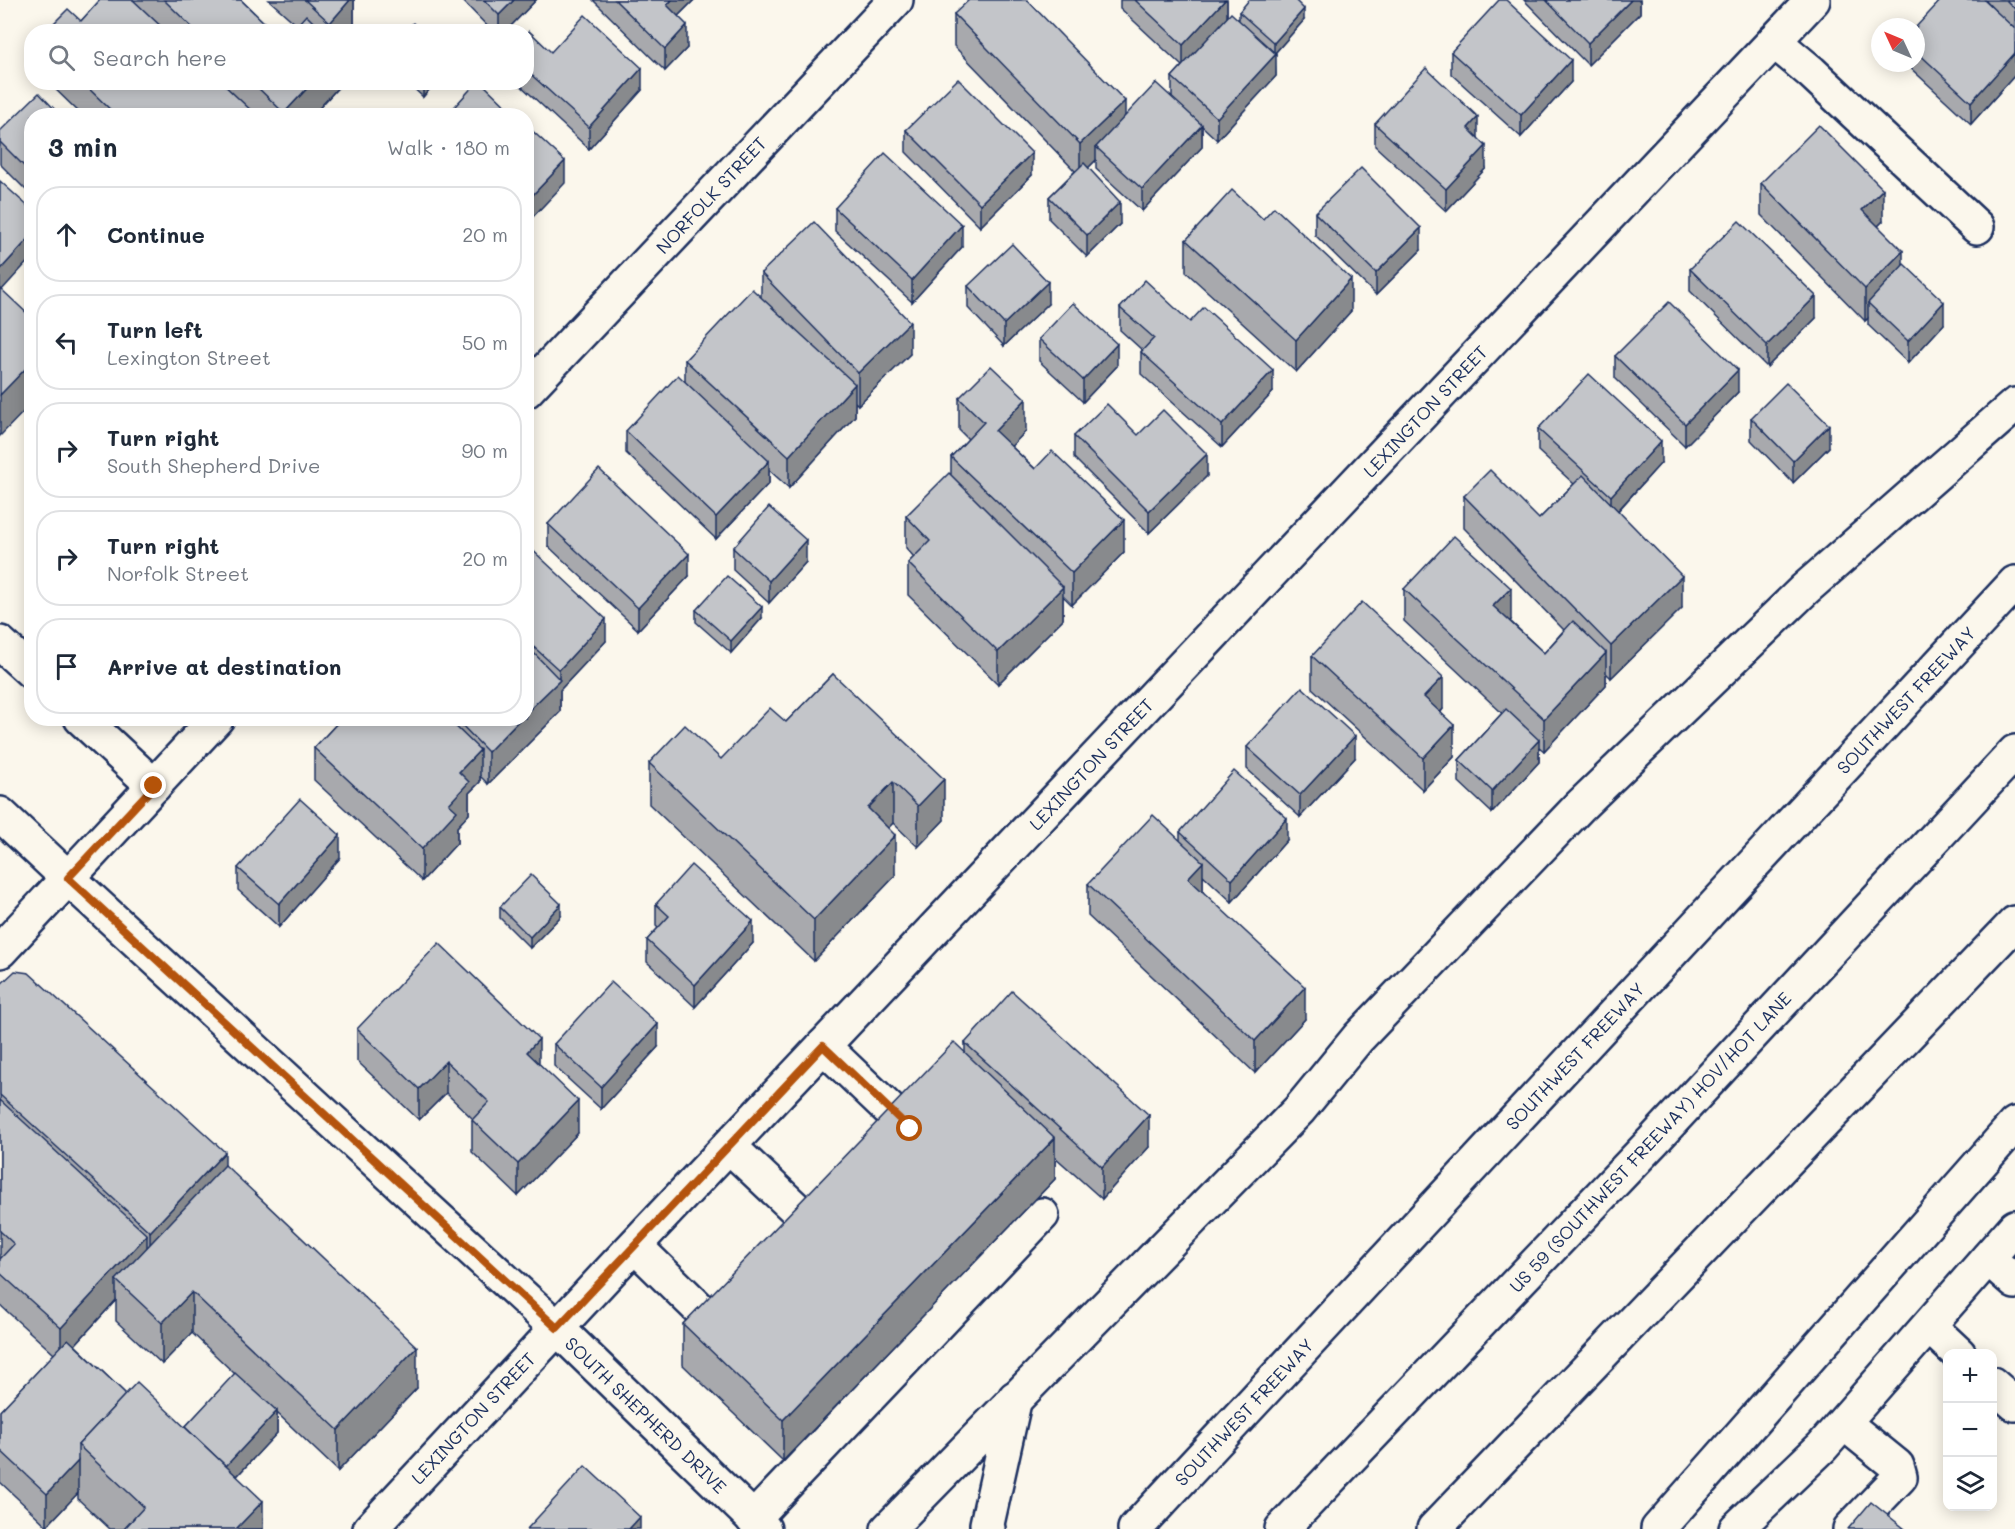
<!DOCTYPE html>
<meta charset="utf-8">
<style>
body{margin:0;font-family:Mali,sans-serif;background:#f6f6f7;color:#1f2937}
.controls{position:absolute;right:18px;bottom:18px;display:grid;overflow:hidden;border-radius:12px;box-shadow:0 3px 15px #0003}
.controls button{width:54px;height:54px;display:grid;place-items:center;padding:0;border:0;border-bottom:2px solid #e0e1e3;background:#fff;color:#1f2937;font:30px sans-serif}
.compass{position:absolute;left:1871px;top:18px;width:54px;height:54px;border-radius:50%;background:#fff;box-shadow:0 3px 15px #0003;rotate:314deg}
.stop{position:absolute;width:18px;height:18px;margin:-14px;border:4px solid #b45309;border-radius:50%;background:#fff}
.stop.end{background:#b45309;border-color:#fff;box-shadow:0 2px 6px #0008}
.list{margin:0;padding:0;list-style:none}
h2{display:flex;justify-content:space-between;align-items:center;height:78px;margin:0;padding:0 24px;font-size:26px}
h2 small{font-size:20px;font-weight:400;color:#747a83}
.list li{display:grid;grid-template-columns:39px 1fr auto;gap:18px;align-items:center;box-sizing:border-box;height:96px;margin:0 12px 12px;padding:0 12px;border:2px solid #e0e1e3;border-radius:24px}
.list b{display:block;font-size:22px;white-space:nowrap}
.list p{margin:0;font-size:20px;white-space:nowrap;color:#747a83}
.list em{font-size:20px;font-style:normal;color:#747a83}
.icon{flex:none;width:33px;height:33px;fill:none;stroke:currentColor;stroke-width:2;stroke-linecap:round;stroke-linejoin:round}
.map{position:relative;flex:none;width:2015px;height:1529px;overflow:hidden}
.search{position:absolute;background:#fff;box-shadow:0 3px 15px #0003;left:24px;top:24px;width:510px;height:66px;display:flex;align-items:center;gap:15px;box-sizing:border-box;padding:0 21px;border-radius:24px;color:#747a83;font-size:22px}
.panel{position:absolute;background:#fff;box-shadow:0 3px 15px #0003;left:24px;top:108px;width:510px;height:618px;border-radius:24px}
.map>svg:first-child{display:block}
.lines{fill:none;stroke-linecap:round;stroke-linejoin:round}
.minor-casing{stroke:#1b2f5e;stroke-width:38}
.major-casing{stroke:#1b2f5e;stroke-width:38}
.highway-casing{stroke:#1b2f5e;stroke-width:38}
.minor{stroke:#fbf7ec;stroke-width:33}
.major{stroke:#fbf7ec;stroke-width:33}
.highway{stroke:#fbf7ec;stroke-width:33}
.wall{fill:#a8a9ad;stroke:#1b2f5e;stroke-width:1.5;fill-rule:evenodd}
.shaded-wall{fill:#888a8d;stroke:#1b2f5e;stroke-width:1.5}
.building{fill:#c3c5c9;stroke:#1b2f5e;stroke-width:1.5}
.route{stroke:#b45309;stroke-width:8}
.labels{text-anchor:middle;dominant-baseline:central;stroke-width:4.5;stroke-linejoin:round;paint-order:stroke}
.street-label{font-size:18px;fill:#1b2f5e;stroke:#fbf7ec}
</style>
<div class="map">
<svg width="2015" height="1529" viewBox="0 0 2015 1529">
<rect width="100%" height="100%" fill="#fbf7ec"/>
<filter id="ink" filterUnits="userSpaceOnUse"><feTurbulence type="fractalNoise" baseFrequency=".0167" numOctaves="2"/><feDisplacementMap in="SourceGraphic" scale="12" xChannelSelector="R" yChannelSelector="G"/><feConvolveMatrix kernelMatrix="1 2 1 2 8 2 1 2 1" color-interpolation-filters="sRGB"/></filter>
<g filter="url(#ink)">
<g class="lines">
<!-- minor casing -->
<g class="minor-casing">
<g id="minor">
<polyline points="1774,41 1811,72 1977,227"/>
<polyline points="526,391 896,0"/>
<polyline points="0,643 32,672"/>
<polyline points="81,718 154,786"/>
<polyline points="0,951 217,718"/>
<polyline points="823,1046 910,1129"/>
<polyline points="729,1146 816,1228"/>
<polyline points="635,1246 719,1328"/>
<polyline points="1988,1258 2015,1282"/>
<polyline points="1929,1326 1959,1354"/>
<polyline points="1992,1384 2015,1404"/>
<polyline points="1844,1423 1897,1466 1900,1477 1850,1529"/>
<polyline points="753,1519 1042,1215"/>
<polyline points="370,1529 615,1266 1813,0"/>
<polyline points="1736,1529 1822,1447 2015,1227"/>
</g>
</g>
<!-- major casing -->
<g class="major-casing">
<polyline id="major" points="0,814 68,878 557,1328 764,1529"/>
</g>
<!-- highway casing -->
<g class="highway-casing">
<g id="highway">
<polyline points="888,1529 1299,1110 1358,1038 1580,806 1805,589 2015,405"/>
<polyline points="988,1529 987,1524 1015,1398"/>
<polyline points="1135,1529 2015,583"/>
<polyline points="1282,1529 1653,1141 2015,752"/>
<polyline points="1434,1529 2015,923"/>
<polyline points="1658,1529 2015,1124"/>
</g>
</g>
<!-- minor -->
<use href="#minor" class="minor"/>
<!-- major -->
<use href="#major" class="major"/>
<!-- highway -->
<use href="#highway" class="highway"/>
</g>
<!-- wall -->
<g class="wall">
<polygon points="100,0 241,0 274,32 52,32 52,25 81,21"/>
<polygon points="269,0 354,0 354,28 351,32 291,32 297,25"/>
<polygon points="462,0 536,0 505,32 493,32"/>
<polygon points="593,0 694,0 678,16 687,48 665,71"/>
<polygon points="1120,0 1227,0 1227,18 1239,19 1239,12 1304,20 1275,53 1276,76 1217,140 1202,126 1202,147 1142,211 1096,169 1096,160 1088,168 1120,224 1087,257 1049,219 1049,197 1075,171 954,46 954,14 1125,117 1172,97 1172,77 1182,66 1120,8"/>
<polygon points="1524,0 1640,0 1640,13 1588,65"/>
<polygon points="1985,0 2015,0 2015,75 1971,124 1905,63 1916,63 1916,27 1996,12"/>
<polygon points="526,35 551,52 642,90 589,149 517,82 526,82"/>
<polygon points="1451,52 1571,82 1521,137 1451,74"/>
<polygon points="51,82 343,82 312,116 83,116 51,85"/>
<polygon points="407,82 436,82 423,97"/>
<polygon points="32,116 32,196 0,164 0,131"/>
<polygon points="1375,124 1478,138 1486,168 1446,211 1375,146"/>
<polygon points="906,130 1032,175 980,227 906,152"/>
<polygon points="1761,183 1883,221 1878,226 1903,265 1944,324 1908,363 1868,325 1868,318 1865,321 1761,215"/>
<polygon points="835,208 962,247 912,302 835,231"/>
<polygon points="1315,213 1421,250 1376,295 1315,235"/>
<polygon points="1186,240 1351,311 1296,372 1186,272"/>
<polygon points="1690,269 1816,318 1767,367 1690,291"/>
<polygon points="761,273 910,354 858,405 855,402 855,416 789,488 769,470 769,483 716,539 626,453 626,431 685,382 685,360 761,297"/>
<polygon points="968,286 1048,304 1004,346 968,308"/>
<polygon points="1120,308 1190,322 1273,392 1222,447 1141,374 1141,352 1142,350 1120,330"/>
<polygon points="1039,339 1117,366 1083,402 1039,361"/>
<polygon points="1615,356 1738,392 1685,446 1615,378"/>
<polygon points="959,398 1026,431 1011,446 1124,552 1072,605 1063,596 1063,619 998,684 908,595 908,563 914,557 906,548 906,516 951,474 951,457 968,439 959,430"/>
<polygon points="1751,418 1829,447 1793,483 1751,440"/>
<polygon points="1538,429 1661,463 1618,511 1682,608 1611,678 1606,673 1606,685 1544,751 1539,747 1539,762 1492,813 1459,782 1459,760 1502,713 1404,621 1404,589 1511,620 1510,621 1544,653 1564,630 1464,528 1464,496 1539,519 1574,484 1538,451"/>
<polygon points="1138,435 1207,476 1149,533 1074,458 1074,436"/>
<polygon points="548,524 689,576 638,630 548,546"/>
<polygon points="526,544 606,641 560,690 560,712 488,784 480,776 480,782 469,793 469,814 457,827 457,843 422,881 314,780 314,748 342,718 526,718"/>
<polygon points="733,548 806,562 769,603 733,570"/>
<polygon points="696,610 762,618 731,653 696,622"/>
<polygon points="1312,656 1443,709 1441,712 1454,757 1423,790 1312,688"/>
<polygon points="833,674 944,820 918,847 893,823 888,828 895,876 814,961 649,804 649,763 721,759 786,722"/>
<polygon points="1247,747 1355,758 1300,817 1247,769"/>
<polygon points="1180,832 1287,840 1232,902 1203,875 1203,892 1305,1019 1255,1073 1088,916 1088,884 1180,840"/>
<polygon points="340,858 279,927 238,890 238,868"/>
<polygon points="656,904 753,943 695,1007 647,962 647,940 658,928 656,926"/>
<polygon points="500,907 561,916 530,948 500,918"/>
<path d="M0,985l225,181 192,222 -79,83 -61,-58v20l-40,43 26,53h-153l-32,-30v-6l-31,33 -47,-44v-71l54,-57 -54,-49zM116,1300v21l46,43 30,-31 43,41 -50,53 -59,-33 -51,-49z"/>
<polygon points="357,1029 539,1064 578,1133 518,1196 472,1152 472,1120 473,1119 446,1093 419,1120 357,1061"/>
<polygon points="965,1043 1149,1147 1102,1199 1055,1157 1055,1179 783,1461 683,1365 683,1324 965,1052"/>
<polygon points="554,1044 658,1047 601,1109 554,1066"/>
</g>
<!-- shaded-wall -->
<g class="shaded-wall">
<polygon points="350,0 354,0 354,28 351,32 330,32 330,23"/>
<polygon points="514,0 536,0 505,32 499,32 499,15"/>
<polygon points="672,0 694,0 667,27 667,5"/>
<polygon points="1225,0 1227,0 1227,20 1183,67 1183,45"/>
<polygon points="1631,0 1640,0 1640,13 1588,65 1588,43"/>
<polygon points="1304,9 1304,20 1274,54 1274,43"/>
<polygon points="687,25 687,48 665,71 665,49"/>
<polygon points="2015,53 2015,75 1971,124 1971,102"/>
<polygon points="1276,54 1276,76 1217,140 1217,118"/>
<polygon points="1571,60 1571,82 1521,137 1521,115"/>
<polygon points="642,68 642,90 589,149 589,127"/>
<polygon points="313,82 343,82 312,116 284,116 284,113"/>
<polygon points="426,82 436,82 423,97 423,86"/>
<polygon points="1125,101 1125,133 1096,147 1096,160 1080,176 1080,144"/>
<polygon points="1478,117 1478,139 1468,128"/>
<polygon points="1202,125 1202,147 1142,211 1142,189"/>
<polygon points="1486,146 1486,168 1446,211 1446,189"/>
<polygon points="1032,153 1032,175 980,227 980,204"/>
<polygon points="565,161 565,183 526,224 526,202"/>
<polygon points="1883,189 1883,221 1862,242 1862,210"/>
<polygon points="1120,202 1120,224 1087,257 1087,235"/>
<polygon points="962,225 962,247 912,302 912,280"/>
<polygon points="1421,228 1421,250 1376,295 1376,273"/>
<polygon points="32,235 32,257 0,292 0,270"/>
<polygon points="1903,251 1903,283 1868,303 1868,318 1865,321 1865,289"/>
<polygon points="1351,279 1351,311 1296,372 1296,340"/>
<polygon points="1048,282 1048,304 1004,346 1004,324"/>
<polygon points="1816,296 1816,318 1767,367 1767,345"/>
<polygon points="1944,302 1944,324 1908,363 1908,341"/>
<polygon points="910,322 910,354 858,405 858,373"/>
<polygon points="1117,344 1117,366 1083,402 1083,380"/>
<polygon points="32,362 32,403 0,436 0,395"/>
<polygon points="1273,370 1273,392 1222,447 1222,425"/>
<polygon points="1738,370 1738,392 1685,446 1685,424"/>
<polygon points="855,384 855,416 789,488 789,456"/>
<polygon points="1026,399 1026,431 995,463 995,431"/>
<polygon points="1829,425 1829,447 1793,483 1793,461"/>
<polygon points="1661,441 1661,463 1611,518 1611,496"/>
<polygon points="1207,454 1207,476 1149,533 1149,511"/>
<polygon points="769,461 769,483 716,539 716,517"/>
<polygon points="1124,520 1124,552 1072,605 1072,573"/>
<polygon points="806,540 806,562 769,603 769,581"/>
<polygon points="689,554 689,576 638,630 638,608"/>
<polygon points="1682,576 1682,608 1611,678 1611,646"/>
<polygon points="1063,587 1063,619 998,684 998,652"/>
<polygon points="1511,588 1511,620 1493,638 1493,606"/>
<polygon points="762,607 762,618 731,653 731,641"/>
<polygon points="606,619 606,641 560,690 560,712 488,784 488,752 521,718 526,718 526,713 559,681 559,670"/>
<polygon points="1606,653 1606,685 1544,751 1544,719"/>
<polygon points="1443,677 1443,709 1424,729 1424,697"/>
<polygon points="1454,725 1454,757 1423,790 1423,758"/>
<polygon points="1355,736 1355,758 1300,817 1300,795"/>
<polygon points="1539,740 1539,762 1492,813 1492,791"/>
<polygon points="480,750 480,782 469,793 469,814 457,827 457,843 422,881 422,849 449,804 459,772"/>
<polygon points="944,779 944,820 918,847 918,806"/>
<polygon points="893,782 893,823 868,849 868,808"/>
<polygon points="1287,818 1287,840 1232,902 1232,880"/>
<polygon points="340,835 340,858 279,927 279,904"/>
<polygon points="895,835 895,876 814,961 814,920"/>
<polygon points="1203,862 1203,894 1188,878"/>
<polygon points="561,904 561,916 530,948 530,937"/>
<polygon points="753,921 753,943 695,1007 695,985"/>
<polygon points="1305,987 1305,1019 1255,1073 1255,1041"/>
<polygon points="658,1024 658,1047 601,1109 601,1087"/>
<polygon points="539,1039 539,1071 527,1052"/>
<polygon points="446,1061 446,1093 419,1120 419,1089"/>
<polygon points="578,1101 578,1133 518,1196 518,1164"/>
<polygon points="1149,1115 1149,1147 1102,1199 1102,1167"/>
<polygon points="1055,1138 1055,1179 783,1461 783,1420"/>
<polygon points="225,1152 225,1184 150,1264 150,1232"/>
<polygon points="147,1235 147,1267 116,1280 116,1300 61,1360 61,1328"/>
<polygon points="192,1292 192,1333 162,1364 162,1323"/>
<polygon points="417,1347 417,1388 338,1471 338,1430"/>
<polygon points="277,1411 277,1433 224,1490 224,1468"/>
<polygon points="78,1461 78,1493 47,1526 47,1494"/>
<polygon points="263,1501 263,1529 236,1529"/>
<polygon points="640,1517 640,1529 629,1529"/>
</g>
<!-- building -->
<g class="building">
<polygon points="100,0 133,0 167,32 60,32 52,25 68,9 81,21"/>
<polygon points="164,0 241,0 274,32 197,32"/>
<polygon points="305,0 350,0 330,23"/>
<polygon points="484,0 514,0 499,15"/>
<polygon points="615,0 672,0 667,5 687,25 665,49"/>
<polygon points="969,0 1027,0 1125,101 1080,144 954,14"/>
<polygon points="1135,0 1225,0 1183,45"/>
<polygon points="1249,0 1295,0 1304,9 1274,43 1239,12"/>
<polygon points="1499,0 1506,0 1571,60 1521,115 1451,52"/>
<polygon points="1546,0 1631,0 1588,43"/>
<polygon points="1941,0 1984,0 2015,29 2015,53 1971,102 1916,51 1916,27"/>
<polygon points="2006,0 2015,0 2015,9"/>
<polygon points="1231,13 1276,54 1217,118 1172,77"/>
<polygon points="306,15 323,32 291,32"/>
<polygon points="585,15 642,68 589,127 526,70 526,35 529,31 551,52"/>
<polygon points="413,23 423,32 405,32"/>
<polygon points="1426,68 1478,117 1468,128 1486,146 1446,189 1375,124"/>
<polygon points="958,79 1032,153 980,204 906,130"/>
<polygon points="82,82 221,82 256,115 117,116"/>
<polygon points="252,82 313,82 284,113"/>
<polygon points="477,82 481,82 516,116 446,116"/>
<polygon points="1156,83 1202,125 1142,189 1096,147"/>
<polygon points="39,93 61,116 32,116 32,174 0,142 0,131"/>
<polygon points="526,125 565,161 526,202"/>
<polygon points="1819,125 1883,189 1862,210 1903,251 1865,289 1761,183"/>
<polygon points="885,153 962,225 912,280 835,208"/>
<polygon points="1084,163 1120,202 1087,235 1049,197"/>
<polygon points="1361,168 1421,228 1376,273 1315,213"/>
<polygon points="0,181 32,210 32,235 0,270"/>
<polygon points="1232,190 1263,219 1274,207 1351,279 1296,340 1186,240"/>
<polygon points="1739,221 1816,296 1767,345 1690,269"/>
<polygon points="814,222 910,322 858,373 761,273"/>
<polygon points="1012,244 1048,282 1004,324 968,286"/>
<polygon points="1904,264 1944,302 1908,341 1868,303"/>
<polygon points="1145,280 1190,322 1204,307 1273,370 1222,425 1141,352 1154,338 1120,308"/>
<polygon points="0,288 32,318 32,362 0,395"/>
<polygon points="752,289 855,384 789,456 685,360"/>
<polygon points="1669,302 1738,370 1685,424 1615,356"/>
<polygon points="1073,303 1117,344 1083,380 1039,339"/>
<polygon points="991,366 1026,399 995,431 1035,469 1052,451 1124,520 1072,573 951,457 984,422 959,398"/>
<polygon points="1589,374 1661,441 1611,496 1538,429"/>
<polygon points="678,375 769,461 716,517 626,431"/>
<polygon points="1786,383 1829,425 1793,461 1751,418"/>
<polygon points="1107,404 1138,435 1163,410 1207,454 1149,511 1074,436"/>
<polygon points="599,469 689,554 638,608 548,524"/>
<polygon points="1490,470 1539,519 1583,475 1682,576 1611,646 1464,496"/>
<polygon points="949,473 1063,587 998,652 908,563 930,541 906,516"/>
<polygon points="769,507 806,540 769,581 733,548"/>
<polygon points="1454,536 1511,588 1493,606 1544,653 1573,621 1606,653 1544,719 1404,589"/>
<polygon points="526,544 606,619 559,670 526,640"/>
<polygon points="727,576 762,607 731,641 696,610"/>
<polygon points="1362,602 1443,677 1424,697 1454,725 1423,758 1312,656"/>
<polygon points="526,645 560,680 526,713"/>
<polygon points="833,674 944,779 918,806 893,782 868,808 895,835 814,920 649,763 685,725 721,759 770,708 786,722"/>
<polygon points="1302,687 1355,736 1300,795 1247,747"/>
<polygon points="1506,709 1539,740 1492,791 1459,760"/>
<polygon points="342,718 447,718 480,750 459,772 469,782 449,804 457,811 422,849 314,748"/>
<polygon points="455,718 521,718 488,752"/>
<polygon points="1234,771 1287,818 1232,880 1180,832"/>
<polygon points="300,799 340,835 279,904 238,868"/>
<polygon points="1153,815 1203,862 1188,878 1305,987 1255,1041 1088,884"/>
<polygon points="691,865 753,921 695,985 647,940 669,916 656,904"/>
<polygon points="531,875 561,904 530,937 500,907"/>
<polygon points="439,943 539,1039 527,1052 578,1101 518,1164 472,1120 489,1102 446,1061 419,1089 357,1029"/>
<polygon points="15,971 29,973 225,1152 150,1232 0,1095 0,985"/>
<polygon points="611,982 658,1024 601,1087 554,1044"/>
<polygon points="1012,991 1149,1115 1102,1167 965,1043"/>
<polygon points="954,1042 1055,1138 783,1420 683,1324"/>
<polygon points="0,1100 147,1235 61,1328 0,1273 0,1259 14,1244 0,1231"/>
<polygon points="225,1165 417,1347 338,1430 192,1292 162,1323 116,1280"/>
<polygon points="68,1339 126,1394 78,1445 78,1461 47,1494 0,1450 0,1411"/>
<polygon points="235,1373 277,1411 226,1466 185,1427"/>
<polygon points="137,1382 263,1501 236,1529 124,1529 144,1507 78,1445"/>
<polygon points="585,1466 640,1517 629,1529 527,1529"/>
<polygon points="1871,1502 1905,1529 1848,1529"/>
</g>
</g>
<g class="lines" filter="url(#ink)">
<!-- route -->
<polyline class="route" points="154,786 68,878 557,1328 823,1046 910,1129"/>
</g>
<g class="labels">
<!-- street labels -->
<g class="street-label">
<text transform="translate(711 195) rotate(-47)">NORFOLK STREET</text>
<text transform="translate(1425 411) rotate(-47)">LEXINGTON STREET</text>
<text transform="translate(1906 700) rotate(-47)">SOUTHWEST FREEWAY</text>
<text transform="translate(1091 764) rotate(-47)">LEXINGTON STREET</text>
<text transform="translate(1575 1056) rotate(-47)">SOUTHWEST FREEWAY</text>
<text transform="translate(1650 1142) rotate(-47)">US 59 (SOUTHWEST FREEWAY) HOV/HOT LANE</text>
<text transform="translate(1244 1412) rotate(-47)">SOUTHWEST FREEWAY</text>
<text transform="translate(646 1415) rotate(44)">SOUTH SHEPHERD DRIVE</text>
<text transform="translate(473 1418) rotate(-47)">LEXINGTON STREET</text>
</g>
</g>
</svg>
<div class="controls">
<button>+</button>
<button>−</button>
<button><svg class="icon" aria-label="layers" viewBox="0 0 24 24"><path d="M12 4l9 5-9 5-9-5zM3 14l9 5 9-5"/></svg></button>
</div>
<svg class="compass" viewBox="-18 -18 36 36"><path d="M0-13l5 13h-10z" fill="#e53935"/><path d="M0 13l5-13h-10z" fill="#747a83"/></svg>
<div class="stop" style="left:910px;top:1129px"></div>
<div class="stop end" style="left:154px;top:786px"></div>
<div class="search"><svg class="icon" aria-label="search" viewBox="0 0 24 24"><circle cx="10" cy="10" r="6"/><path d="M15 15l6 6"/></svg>Search here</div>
<section class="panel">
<h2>3 min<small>Walk · 180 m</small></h2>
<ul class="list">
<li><svg class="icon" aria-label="ahead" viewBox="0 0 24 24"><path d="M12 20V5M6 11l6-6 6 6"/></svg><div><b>Continue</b></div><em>20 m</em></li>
<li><svg class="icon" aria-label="left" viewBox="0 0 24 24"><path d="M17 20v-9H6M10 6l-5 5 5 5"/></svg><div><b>Turn left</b><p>Lexington Street</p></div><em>50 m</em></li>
<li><svg class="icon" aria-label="right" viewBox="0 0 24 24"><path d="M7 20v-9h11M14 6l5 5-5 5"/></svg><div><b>Turn right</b><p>South Shepherd Drive</p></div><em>90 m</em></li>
<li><svg class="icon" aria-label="right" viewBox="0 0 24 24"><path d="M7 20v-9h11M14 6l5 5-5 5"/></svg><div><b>Turn right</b><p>Norfolk Street</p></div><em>20 m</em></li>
<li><svg class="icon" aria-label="arrive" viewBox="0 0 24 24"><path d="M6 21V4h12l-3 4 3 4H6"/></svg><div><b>Arrive at destination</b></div></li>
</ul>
</section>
</div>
